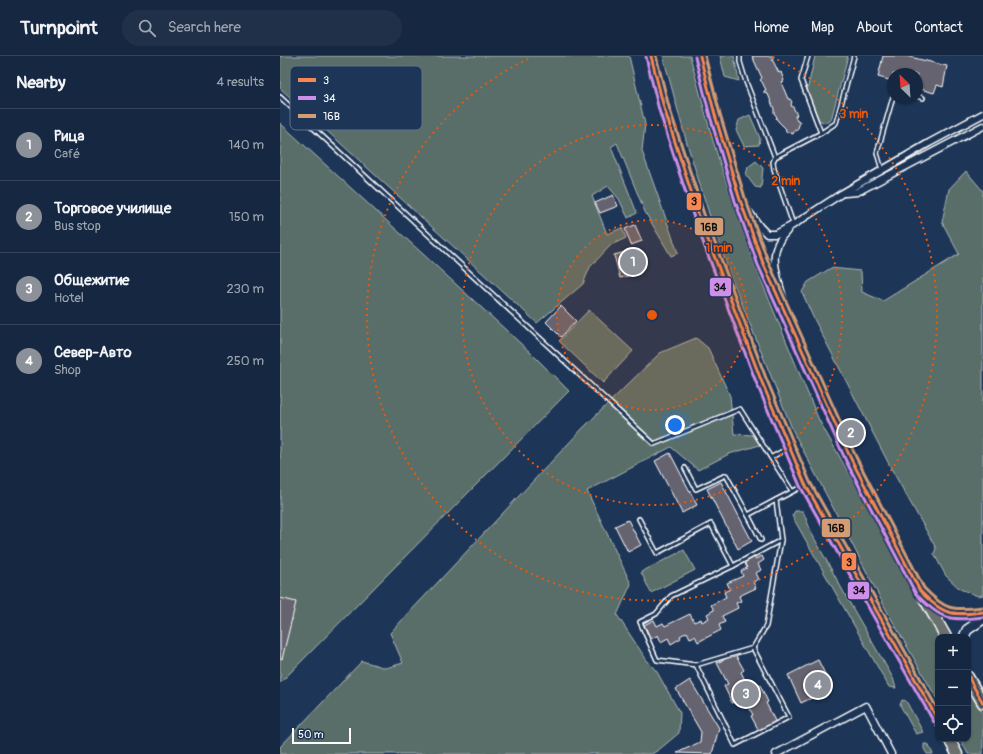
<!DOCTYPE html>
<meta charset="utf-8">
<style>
body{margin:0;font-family:Pangolin,sans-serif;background:#1f3048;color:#f1f3f6}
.controls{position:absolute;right:12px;bottom:12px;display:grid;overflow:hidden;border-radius:8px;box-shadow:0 1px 3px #0004}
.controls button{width:36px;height:36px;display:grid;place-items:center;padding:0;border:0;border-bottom:1px solid #35445a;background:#162841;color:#f1f3f6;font:20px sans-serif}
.compass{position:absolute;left:607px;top:12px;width:36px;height:36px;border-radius:50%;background:#162841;box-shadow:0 1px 3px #0004;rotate:335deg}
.scale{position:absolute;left:12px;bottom:10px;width:59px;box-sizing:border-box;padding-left:4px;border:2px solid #fff;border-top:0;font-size:11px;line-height:14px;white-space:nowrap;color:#fff;-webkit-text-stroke:3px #1d3557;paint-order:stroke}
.you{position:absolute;left:395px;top:369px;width:14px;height:14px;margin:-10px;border:3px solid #fff;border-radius:50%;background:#1a73e8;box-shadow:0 0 0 6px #1a73e833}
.badge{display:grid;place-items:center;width:26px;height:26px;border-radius:50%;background:#8c9099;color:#fff;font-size:13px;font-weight:700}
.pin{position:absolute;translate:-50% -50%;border:2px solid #fff;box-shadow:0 1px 4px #0006}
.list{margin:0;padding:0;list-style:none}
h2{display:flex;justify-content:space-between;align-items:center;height:52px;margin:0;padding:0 16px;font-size:17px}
h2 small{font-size:13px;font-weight:400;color:#9ea6b1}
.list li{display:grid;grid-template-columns:26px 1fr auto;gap:12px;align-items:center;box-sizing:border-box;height:72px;padding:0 16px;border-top:1px solid #35445a}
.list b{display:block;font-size:15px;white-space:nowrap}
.list p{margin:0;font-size:13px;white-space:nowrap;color:#9ea6b1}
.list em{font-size:13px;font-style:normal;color:#9ea6b1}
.icon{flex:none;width:22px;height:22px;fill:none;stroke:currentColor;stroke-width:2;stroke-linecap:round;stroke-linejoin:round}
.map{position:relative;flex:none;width:703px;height:698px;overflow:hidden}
header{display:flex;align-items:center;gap:24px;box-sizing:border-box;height:56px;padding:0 20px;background:#162841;border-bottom:1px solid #35445a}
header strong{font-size:19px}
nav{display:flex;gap:22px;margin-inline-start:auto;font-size:14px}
.search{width:280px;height:36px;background:#1f3048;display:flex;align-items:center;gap:10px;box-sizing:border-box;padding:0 14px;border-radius:22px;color:#9ea6b1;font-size:15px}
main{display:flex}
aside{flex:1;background:#162841}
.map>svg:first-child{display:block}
.green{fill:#5a6e69;stroke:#acb6b4}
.building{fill:#666470;stroke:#fff}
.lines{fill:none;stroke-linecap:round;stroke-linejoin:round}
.service-casing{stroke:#fff;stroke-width:6}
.minor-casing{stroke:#fff;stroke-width:9}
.secondary-casing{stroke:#fff;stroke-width:12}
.primary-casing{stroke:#fff;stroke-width:13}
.service{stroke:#1d3557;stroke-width:3}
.minor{stroke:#1d3557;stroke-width:6}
.secondary{stroke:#1d3557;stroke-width:9}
.primary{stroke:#6b706d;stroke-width:10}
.bus-1-casing{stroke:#1d3557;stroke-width:6}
.bus-2-casing{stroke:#1d3557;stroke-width:6}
.bus-3-casing{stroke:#1d3557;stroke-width:6}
.bus-1{stroke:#f88751;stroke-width:3}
.bus-2{stroke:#ce8fe9;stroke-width:3}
.bus-3{stroke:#d39c74;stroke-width:3}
.ring{fill:none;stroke:#e8590c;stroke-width:2;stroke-dasharray:2 4}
.key{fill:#1d3557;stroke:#617289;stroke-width:1}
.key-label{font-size:11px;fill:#fff}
.centre{fill:#e8590c;stroke:#1d3557;stroke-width:2}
.ring-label{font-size:12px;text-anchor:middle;font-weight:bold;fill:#e8590c;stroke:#1d3557;stroke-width:3;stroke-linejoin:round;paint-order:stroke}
.line-badge{stroke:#1d3557;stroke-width:1.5}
.pale-badge-label{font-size:11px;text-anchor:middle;font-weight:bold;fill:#111}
</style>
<header>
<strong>Turnpoint</strong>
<div class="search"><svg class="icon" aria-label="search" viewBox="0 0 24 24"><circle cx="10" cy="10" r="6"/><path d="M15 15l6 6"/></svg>Search here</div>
<nav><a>Home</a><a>Map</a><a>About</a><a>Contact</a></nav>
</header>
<main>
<aside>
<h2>Nearby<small>4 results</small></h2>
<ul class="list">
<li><span class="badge">1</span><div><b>Рица</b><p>Café</p></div><em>140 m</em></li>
<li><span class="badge">2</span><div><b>Торговое училище</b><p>Bus stop</p></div><em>150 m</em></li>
<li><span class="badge">3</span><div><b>Общежитие</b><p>Hotel</p></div><em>230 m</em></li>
<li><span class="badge">4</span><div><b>Север-Авто</b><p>Shop</p></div><em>250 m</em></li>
</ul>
</aside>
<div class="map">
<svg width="703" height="698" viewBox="0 0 703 698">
<rect width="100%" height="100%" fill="#1d3557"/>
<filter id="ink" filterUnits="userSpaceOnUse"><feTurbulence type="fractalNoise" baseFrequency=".025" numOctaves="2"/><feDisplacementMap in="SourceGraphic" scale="8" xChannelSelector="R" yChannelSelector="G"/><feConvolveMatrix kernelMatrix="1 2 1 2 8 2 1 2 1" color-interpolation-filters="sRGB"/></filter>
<g filter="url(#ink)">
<!-- green -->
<g class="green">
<polygon points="0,0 349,0 365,68 362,95 398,197 391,200 365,156 337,87 331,91 357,157 348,162 339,143 328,130 312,140 327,178 342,172 346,182 331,189 310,211 303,228 257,267 0,32"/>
<polygon points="383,0 410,0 433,85 453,147 475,209 523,326 539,364 661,581 658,581 658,645 608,557 513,375 451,221 431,164 406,84"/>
<polygon points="440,0 454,0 459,25 445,21"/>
<polygon points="535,0 568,0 551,64 545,67 539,64 527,35"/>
<polygon points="470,59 480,82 479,89 464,90 456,74 459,64"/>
<polygon points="0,67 251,297 289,335 0,627"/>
<polygon points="476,105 483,112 481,132 475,131 466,119 468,111"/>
<polygon points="686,115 703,135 703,539 698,540 680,533 666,520 654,498 656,492 612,414 532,259 522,236 528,226 551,212 581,215 582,236 603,245 679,198 662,166 669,133"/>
<polygon points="309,254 353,295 323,327 279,285"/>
<polygon points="416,282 428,292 450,340 454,378 473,379 480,389 449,398 418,414 391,391 307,435 351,528 337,559 366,603 377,616 400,657 399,677 381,692 372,698 0,698 0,691 82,605 106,612 123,607 110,577 303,372 380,297"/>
<polygon points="515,455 523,455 532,478 568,544 613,622 616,632 609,631 512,460"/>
<polygon points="404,494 415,514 371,537 361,516"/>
<polygon points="688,630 703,657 703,698 688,698 680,683 688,683"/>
<polygon points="622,644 626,645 643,676 636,678 620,649"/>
<polygon points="644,688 648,688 653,698 647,698 644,693"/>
</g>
<!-- building -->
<g class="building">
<polygon points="472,0 494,0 492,3 499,17 501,16 504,25 501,26 508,43 510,43 512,46 511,48 512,51 513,51 517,59 515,60 517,65 520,66 517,75 515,74 513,78 505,75 506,73 498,65 496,62 497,61 494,57 494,53 488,38 484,37 484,35 486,34 482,26 480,24 482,22"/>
<polygon points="603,0 626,0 667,10 663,31 657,29 654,37 637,32 637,18 613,18 613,25 598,21"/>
<polygon points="333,139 338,150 320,157 315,147"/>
<polygon points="355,169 362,185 351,189 345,173"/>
<polygon points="354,194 360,217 340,222 334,199"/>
<polygon points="281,250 296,265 281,281 266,266"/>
<polygon points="390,397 417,449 402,457 375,405"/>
<polygon points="441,426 472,485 458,493 427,433"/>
<polygon points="348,464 361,489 348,496 335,470"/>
<polygon points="474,500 475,503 482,500 484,504 478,508 481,514 476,517 479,523 473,526 476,532 459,540 461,545 456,547 458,552 442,560 445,566 439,569 441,574 418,586 415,580 410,582 407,576 400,580 401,582 391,588 388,582 381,586 378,579 371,583 364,569 374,564 377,570 383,567 385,570 410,558 414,566 421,563 422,566 429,562 427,558 434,554 431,549 446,541 444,536 450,533 447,527 463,520 461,515 467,512 464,505"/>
<polygon points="0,542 16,546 2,603 0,602"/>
<polygon points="455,598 464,614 461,616 470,634 480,629 488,646 486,647 496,667 479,675 471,660 473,659 464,641 452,647 444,630 448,628 437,607"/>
<polygon points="538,604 552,632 521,647 508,619"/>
<polygon points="410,624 439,672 432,698 397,697 420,686 421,676 396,633"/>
</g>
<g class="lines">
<!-- service casing -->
<g class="service-casing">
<g id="service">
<polyline points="460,0 460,6 466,26 495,101"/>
<polyline points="528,0 521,24 541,77"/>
<polyline points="637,40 643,42"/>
<polyline points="0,41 374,388 460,353 512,435"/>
<polyline points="602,114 597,97 613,41"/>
<polyline points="513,168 494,113 493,106 495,101 541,77 556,67 574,0"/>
<polyline points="492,401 508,392"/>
<polyline points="405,412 416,433 446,419 468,459 496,444"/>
<polyline points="468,459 481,484"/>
<polyline points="359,463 377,497 431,468 453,510 501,484"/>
<polyline points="453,510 391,540 376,558 360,566 377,604 416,609 455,689 509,661 473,592 486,570 501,484 496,444 523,430"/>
<polyline points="416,609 473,592"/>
</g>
</g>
<!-- minor casing -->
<g class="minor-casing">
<g id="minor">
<polyline points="565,137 577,136 703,70"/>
<polyline points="466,152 480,171 487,178 496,178 513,169 561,138 649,87 703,58"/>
<path d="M503,242c-6,-24 -17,-47 4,-67"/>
<polyline points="496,698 586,650 611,698"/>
</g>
</g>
<!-- secondary casing -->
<g class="secondary-casing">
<g id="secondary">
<path d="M646,542c19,20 32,18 57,14"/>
<polyline points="684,581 687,574 703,563"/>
</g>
</g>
<!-- primary casing -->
<g class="primary-casing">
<g id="primary">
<polyline points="371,0 384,52 419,160 481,324 525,428 596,556 658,664"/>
<polyline points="420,0 435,59 460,144 483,207 571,403 640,535 666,581"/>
<polyline points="688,621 703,647"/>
<polyline points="669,683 677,698"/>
</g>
</g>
<!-- service -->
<use href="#service" class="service"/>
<!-- minor -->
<use href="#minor" class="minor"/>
<!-- secondary -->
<use href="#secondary" class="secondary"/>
<!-- primary -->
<use href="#primary" class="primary"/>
<!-- bus-1 casing -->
<g class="bus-1-casing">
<g id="bus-1">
<polyline points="371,0 384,52 419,160 481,324 525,428 658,664"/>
<path d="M420,0l15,59 25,85 23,63 88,196 69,132c23,24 31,25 63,21"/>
<polyline points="688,618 691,626 703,647"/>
</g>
</g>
<!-- bus-2 casing -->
<g class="bus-2-casing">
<g id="bus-2">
<polyline points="366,1 379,54 414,162 476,326 520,430 592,558 654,666"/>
<path d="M415,1l15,59 25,85 23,64 88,196 70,133c24,25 33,28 67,23"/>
</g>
</g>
<!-- bus-3 casing -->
<g class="bus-3-casing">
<g id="bus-3">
<polyline points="376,0 389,51 424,158 486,322 530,426 658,654"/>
<path d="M425,0l15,58 25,84 23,63 88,196 68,131c21,22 28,23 58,19"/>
</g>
</g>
<!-- bus-1 -->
<use href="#bus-1" class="bus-1"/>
<!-- bus-2 -->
<use href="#bus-2" class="bus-2"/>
<!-- bus-3 -->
<use href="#bus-3" class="bus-3"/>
</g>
</g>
<!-- distance rings -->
<circle cx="372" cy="259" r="95" fill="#e8590c" fill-opacity=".12"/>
<g class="ring">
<circle cx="372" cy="259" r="95"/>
<circle cx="372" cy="259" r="190"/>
<path d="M492 1A285 285 0 1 1 252 1"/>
</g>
<!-- legend -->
<rect x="10" y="10" width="132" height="64" rx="6" class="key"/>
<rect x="18" y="22" width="18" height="4" fill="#f88751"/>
<rect x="18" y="40" width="18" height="4" fill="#ce8fe9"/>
<rect x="18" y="58" width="18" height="4" fill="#d39c74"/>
<g class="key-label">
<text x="43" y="28">3</text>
<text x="43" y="46">34</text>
<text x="43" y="64">16В</text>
</g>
<circle cx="372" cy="259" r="6" class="centre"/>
<g class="ring-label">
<text x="574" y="62">3 min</text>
<text x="506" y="129">2 min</text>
<text x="439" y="196">1 min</text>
</g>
<g class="line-badge">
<rect x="406" y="136" width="16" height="19" rx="4" fill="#f88751"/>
<rect x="414" y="161" width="30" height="19" rx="4" fill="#d39c74"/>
<rect x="429" y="221" width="23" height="20" rx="4" fill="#ce8fe9"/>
<rect x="541" y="462" width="30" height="20" rx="4" fill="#d39c74"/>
<rect x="561" y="496" width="16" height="19" rx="4" fill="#f88751"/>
<rect x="567" y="525" width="23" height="19" rx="4" fill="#ce8fe9"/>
</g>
<g class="pale-badge-label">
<text x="414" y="149">3</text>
<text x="429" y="175">16В</text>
<text x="440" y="235">34</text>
<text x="556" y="476">16В</text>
<text x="569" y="510">3</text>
<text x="579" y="538">34</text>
</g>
</svg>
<div class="controls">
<button>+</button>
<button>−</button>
<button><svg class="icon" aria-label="locate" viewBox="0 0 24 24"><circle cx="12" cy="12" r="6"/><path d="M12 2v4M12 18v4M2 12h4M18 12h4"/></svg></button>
</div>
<svg class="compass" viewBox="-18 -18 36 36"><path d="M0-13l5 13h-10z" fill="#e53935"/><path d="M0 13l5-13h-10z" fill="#9ea6b1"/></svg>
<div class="scale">50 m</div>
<div class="you"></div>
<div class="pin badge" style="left:353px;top:206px">1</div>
<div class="pin badge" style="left:571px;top:377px">2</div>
<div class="pin badge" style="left:466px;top:638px">3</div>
<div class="pin badge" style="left:538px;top:629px">4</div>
</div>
</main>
